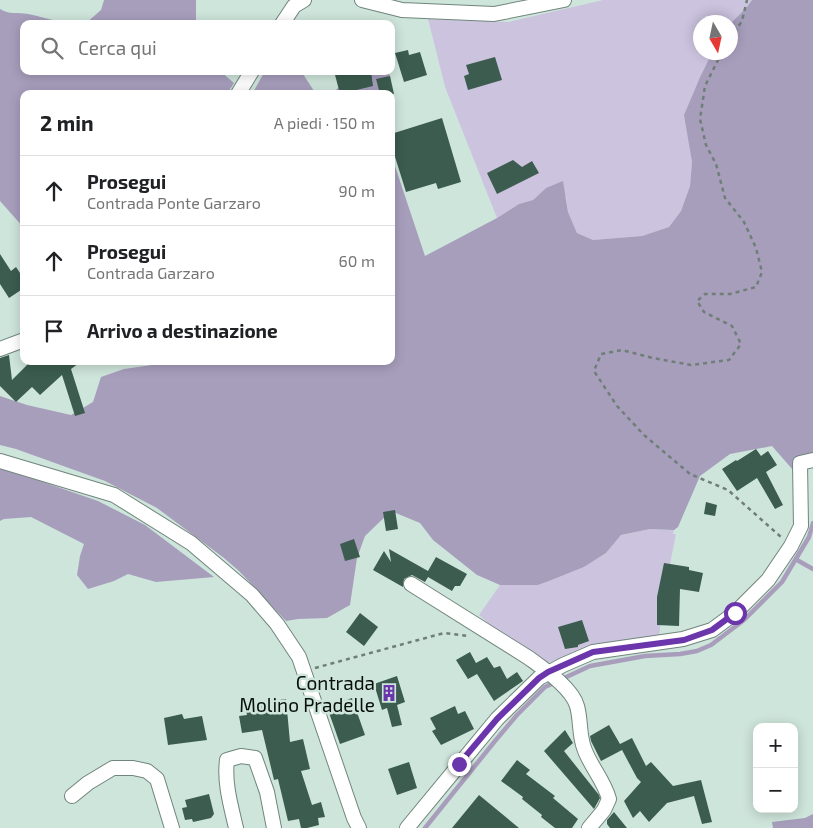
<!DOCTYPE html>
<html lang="it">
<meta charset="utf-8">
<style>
body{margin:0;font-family:"Exo 2",sans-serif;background:#f6f6f6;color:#202124}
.controls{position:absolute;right:15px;bottom:15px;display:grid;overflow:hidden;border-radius:10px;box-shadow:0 2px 12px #0003}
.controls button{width:45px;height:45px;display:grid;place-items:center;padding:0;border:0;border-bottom:1px solid #e0e0e0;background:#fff;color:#202124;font:25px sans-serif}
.compass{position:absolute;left:693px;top:15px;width:45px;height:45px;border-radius:50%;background:#fff;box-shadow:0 2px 12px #0003;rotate:171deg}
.stop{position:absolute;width:15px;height:15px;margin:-11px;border:4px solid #6b35ac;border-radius:50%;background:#fff}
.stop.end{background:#6b35ac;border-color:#fff;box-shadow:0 1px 5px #0008}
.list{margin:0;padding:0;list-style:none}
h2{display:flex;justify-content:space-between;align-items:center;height:65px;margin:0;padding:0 20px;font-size:21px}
h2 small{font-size:16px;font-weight:400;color:#757577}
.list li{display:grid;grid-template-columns:32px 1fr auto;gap:15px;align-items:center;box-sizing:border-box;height:70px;padding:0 20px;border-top:1px solid #e0e0e0}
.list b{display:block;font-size:19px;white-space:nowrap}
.list p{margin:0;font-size:16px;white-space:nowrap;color:#757577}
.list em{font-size:16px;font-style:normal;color:#757577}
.icon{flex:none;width:28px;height:28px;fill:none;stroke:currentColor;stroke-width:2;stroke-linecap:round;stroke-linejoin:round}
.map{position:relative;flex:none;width:813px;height:828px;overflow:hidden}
.search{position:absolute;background:#fff;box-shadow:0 2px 12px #0003;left:20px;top:20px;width:375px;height:55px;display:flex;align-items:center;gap:12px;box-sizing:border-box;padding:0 18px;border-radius:10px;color:#757577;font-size:19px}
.panel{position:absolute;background:#fff;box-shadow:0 2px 12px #0003;left:20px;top:90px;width:375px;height:275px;border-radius:10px}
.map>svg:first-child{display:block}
.green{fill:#ccc4df}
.forest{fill:#a79ebc}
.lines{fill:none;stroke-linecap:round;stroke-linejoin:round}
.stream{stroke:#a89ebc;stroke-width:4.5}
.building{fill:#3b5c4f}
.street-casing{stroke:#70857c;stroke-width:16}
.path{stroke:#6f7f78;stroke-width:2.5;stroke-dasharray:4 4;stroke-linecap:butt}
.street{stroke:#fff;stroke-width:14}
.route{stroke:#6b35ac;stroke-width:6}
.labels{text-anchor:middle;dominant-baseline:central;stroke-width:5;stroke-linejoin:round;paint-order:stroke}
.poi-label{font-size:19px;fill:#070e0b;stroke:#cee5db;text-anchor:end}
</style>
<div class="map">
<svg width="813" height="828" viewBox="0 0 813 828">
<rect width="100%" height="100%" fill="#cee5db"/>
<!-- green -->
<g class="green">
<polygon points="603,0 752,0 747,7 731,23 700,22 700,52 712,53 701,75 689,140 692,162 690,186 681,211 669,227 642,236 593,240 577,233 568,212 566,196 546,188 533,200 519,204 497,218 445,87 428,19 508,22"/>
<polygon points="650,529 674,530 673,534 676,534 664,595 659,637 585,647 537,668 479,615 500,585 538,585 549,581 584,567 606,553 621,535"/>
</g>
<!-- forest -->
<g class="forest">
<polygon points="104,0 196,0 196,24 85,24 101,10"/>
<path d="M752,0h61v453c-10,3 -19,7 -20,17l-21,-24 -42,8 -30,22 -22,51 -4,3 -24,-1 -29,6 -15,18 -22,14 -35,14 -11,4h-38l-23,-10 -44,-35 -13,-17 -29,-12 -26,25 -8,22 -7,47 -23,13 -29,1 -12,2 -47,-50 -15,-13 -67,-50 -52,-27 -89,-32 -16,-4v-49l27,9 44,10 22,-13 8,-25 23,-8 56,-8h211v-207l34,102 72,-38 22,-14 14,-4 13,-12 17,-7 5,31 9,21 16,7 49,-4 27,-9 12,-16 9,-25 2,-24 -8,-47 17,-40 11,-22 18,-1 1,-29 16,-16z"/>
<path d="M0,9c9,6 18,3 28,5 16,3 31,9 48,10h-52v47h196l14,12 -7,11h-203v134l-24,-27z"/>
<polygon points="265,71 301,71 316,94 252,94"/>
<polygon points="355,71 389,71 391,86 378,94 332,94"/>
<polygon points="0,467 98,501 145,525 214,577 156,582 128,574 114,581 88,589 77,575 80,556 84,544 31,517 4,519 0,521"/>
<polygon points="813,814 813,828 773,828 772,822 805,818"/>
</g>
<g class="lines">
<!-- stream -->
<g class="stream">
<polyline points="813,390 813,414"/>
<polyline points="797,560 813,569"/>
<polyline points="425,828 495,741 517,715 545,687 590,666 645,656 680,654 697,651 711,645 744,620 782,582 809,537 813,523"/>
</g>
</g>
<!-- building -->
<g class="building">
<polygon points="408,50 409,55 420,52 427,75 404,82 395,53"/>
<polygon points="495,57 502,80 468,90 464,76 469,74 466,65"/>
<polygon points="334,71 371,71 373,86 340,94"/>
<polygon points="390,76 394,94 380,94 376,79"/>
<polygon points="442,118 461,182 438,189 436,183 406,192 391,144 391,134"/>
<polygon points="513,160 522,167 532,161 539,173 497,194 487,173"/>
<polygon points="0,254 11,271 16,267 24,279 24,288 9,298 0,284"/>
<polygon points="9,355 12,380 31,361 82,361 71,369 85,413 75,416 62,375 40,395 32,387 16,402 0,386 0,358"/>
<polygon points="756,449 761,456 768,451 777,465 766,472 783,505 775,509 757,478 737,491 722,469 736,460 737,461"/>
<polygon points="706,502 717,505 715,516 704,514"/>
<polygon points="395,510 398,529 386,531 383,512"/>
<polygon points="354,539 360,557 345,561 340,544"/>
<polygon points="389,549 428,571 436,557 467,574 460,586 455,586 452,591 428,577 425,582 412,575 404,579 403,587 373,570 384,551 391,562"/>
<polygon points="664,563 689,567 689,570 703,573 699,592 680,589 679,626 657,625 657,597"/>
<polygon points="360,613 378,627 364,646 346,632"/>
<polygon points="582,620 589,641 578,645 578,647 565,649 558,627"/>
<polygon points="470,652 476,663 487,657 494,668 500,666 507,679 517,672 523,681 494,701 477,674 468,679 456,660"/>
<polygon points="397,676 405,702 397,705 402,725 392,727 387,708 382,710 374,684"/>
<polygon points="352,698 365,735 340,744 327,707"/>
<polygon points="286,699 290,742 303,739 310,769 301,771 312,805 321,802 325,817 318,818 319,825 307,828 301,828 299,819 288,821 278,779 274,780 262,730 242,733 239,716 247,715 245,705"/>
<polygon points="455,706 458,714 465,711 474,729 441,745 432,731 436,729 430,718"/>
<polygon points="182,714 184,719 202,716 207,740 168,745 164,718"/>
<polygon points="609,725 620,744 632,738 646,766 651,762 673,786 701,780 712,822 702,824 694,796 667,803 649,822 640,811 633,818 624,801 641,782 637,778 622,750 601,761 591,741 590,736"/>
<polygon points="565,730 573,743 564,751 599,795 600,798 594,809 544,751"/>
<polygon points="517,760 530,770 526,774 555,796 553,798 578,819 572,828 555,828 541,817 542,815 522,799 523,797 501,781"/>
<polygon points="409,762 417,788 397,795 388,769"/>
<polygon points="209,794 214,814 211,818 193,822 192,819 185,820 182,808 187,807 185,800"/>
<polygon points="479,795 519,828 452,828"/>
<polygon points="614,812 627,828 610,828 607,824 607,820"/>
</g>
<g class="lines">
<!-- street casing -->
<g class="street-casing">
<g id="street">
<polyline points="362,0 402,10 494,14 564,0"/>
<polyline points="282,24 294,6 304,0"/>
<polyline points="238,94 252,71"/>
<polyline points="0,349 24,340"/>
<polyline points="0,461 114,495 191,543 252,595 277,624 299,657 354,818 359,828"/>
<path d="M411,584l118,74c15,11 43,30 48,48 4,14 2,29 7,42 6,18 20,32 25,51l-5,11 -15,18"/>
<polyline points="72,796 88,783 113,768 133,768 147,771 157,779 172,828"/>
<path d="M236,828c-5,-22 -12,-45 -9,-68l14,-4 14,2 12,34 7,36"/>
<polyline points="407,828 497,719 539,678 563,665 593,652 683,639 712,630 735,613 768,580 791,546 801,526 800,463 813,460"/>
</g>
</g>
<!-- path -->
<g class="path">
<polyline points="730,39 742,21 747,0"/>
<polyline points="722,52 705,86 700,119 706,145 716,164 725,198 744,222 756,248 762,272 756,287 730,294 705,294 697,301 704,312 732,326 741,344 729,360 691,365 653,358 622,350 601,354 594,371 617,406 644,435 690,474 728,490 781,537"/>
<polyline points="315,668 444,633 468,636"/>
</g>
<!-- street -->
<use href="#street" class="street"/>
</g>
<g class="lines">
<!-- route -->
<polyline class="route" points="459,764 497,719 539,678 548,672 593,652 684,640 712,630 735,613"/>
</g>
<!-- icons -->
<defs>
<g id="building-bare" transform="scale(1.35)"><path d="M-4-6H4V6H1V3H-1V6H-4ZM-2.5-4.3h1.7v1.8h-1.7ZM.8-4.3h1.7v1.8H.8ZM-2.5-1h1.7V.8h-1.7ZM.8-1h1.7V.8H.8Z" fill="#6b35ac" stroke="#cee5db" stroke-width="2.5" paint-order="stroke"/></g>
</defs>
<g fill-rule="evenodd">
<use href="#building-bare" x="389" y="693"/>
</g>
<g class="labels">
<!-- poi labels -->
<g class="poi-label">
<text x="375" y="682">Contrada<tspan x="375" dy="22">Molino Pradelle</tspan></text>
</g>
</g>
</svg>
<div class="controls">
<button>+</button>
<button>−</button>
</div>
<svg class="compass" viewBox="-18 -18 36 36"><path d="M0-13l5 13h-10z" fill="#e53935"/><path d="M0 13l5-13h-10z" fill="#757577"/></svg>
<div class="stop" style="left:735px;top:613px"></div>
<div class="stop end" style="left:459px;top:764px"></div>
<div class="search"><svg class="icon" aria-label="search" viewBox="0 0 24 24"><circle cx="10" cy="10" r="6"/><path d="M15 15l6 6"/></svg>Cerca qui</div>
<section class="panel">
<h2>2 min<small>A piedi · 150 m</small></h2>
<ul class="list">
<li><svg class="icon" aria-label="ahead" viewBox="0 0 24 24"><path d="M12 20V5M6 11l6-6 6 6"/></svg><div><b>Prosegui</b><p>Contrada Ponte Garzaro</p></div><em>90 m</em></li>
<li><svg class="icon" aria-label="ahead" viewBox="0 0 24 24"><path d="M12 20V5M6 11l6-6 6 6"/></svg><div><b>Prosegui</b><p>Contrada Garzaro</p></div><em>60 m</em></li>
<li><svg class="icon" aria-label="arrive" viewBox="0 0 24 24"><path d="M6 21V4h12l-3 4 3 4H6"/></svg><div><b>Arrivo a destinazione</b></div></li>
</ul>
</section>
</div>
